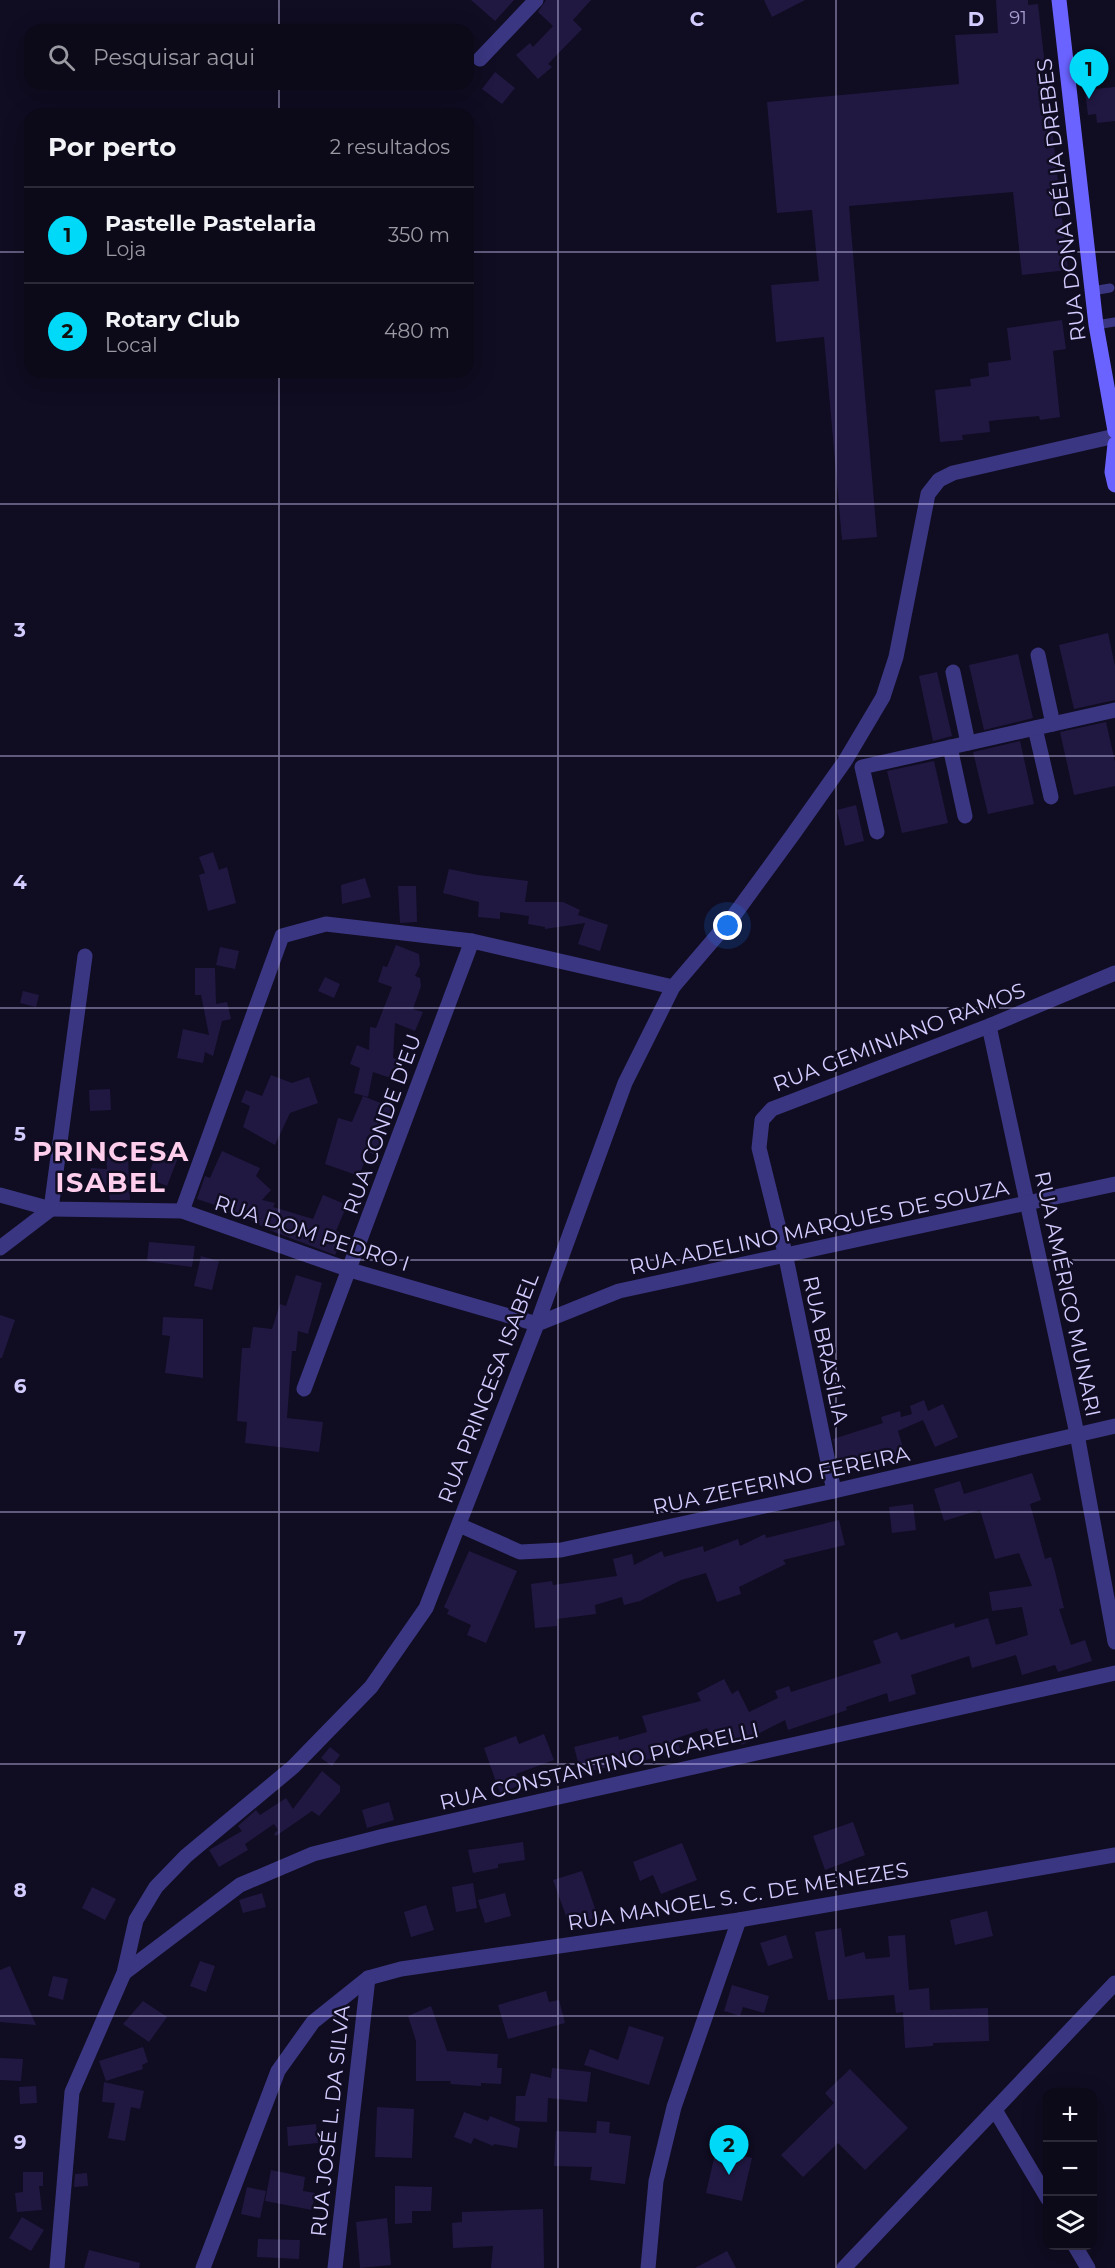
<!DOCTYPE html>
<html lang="pt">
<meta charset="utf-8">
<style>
body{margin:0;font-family:Montserrat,sans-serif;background:#151222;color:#f1f3f6}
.controls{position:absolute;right:18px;bottom:18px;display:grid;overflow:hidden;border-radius:12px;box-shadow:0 6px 24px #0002}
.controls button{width:54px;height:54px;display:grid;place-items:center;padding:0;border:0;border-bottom:2px solid #2c2a38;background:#0c0919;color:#f1f3f6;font:30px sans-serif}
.you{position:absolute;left:728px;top:926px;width:21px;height:21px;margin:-15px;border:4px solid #fff;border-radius:50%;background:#1a73e8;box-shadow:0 0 0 9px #1a73e833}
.badge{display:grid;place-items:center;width:39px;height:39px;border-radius:50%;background:#00d9f7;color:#111;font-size:20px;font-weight:700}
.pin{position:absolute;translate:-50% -50px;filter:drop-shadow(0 2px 3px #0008)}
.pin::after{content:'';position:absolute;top:32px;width:21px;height:18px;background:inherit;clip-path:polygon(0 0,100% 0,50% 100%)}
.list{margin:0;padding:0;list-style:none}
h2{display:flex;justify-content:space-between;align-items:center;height:78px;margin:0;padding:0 24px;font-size:26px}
h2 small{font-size:20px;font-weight:400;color:#9a9aa2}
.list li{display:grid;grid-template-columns:39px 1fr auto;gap:18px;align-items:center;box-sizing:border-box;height:96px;padding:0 24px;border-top:2px solid #2c2a38}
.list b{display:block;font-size:22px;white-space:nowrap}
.list p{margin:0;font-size:20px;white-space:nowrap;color:#9a9aa2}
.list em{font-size:20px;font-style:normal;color:#9a9aa2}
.icon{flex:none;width:33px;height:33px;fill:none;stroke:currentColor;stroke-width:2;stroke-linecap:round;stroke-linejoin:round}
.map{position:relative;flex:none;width:1115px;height:2268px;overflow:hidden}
.search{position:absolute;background:#0c0919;box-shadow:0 6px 24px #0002;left:24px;top:24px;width:450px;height:66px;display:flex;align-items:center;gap:15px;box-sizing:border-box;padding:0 21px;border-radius:18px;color:#9a9aa2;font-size:22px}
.panel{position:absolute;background:#0c0919;box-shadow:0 6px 24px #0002;left:24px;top:108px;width:450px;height:270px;border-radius:18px}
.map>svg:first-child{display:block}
.building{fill:#211842}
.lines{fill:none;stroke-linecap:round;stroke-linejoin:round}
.lane{stroke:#3a3681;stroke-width:9}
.street{stroke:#3a3681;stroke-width:15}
.secondary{stroke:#6a63ff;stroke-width:15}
.grid{fill:none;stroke:#d3ccff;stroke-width:1.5;stroke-opacity:0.55}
.labels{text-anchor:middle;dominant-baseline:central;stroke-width:5;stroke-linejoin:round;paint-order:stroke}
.number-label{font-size:18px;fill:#a69fd0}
.street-label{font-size:21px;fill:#d3ccff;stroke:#100c21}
.district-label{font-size:27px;font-weight:bold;letter-spacing:1.5px;fill:#ffceec;stroke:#100c21}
.grid-label{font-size:20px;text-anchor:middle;font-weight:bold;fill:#d3ccff;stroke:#100c21;stroke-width:5;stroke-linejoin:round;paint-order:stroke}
</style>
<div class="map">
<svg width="1115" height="2268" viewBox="0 0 1115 2268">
<rect width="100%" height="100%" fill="#100c21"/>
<!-- building -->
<g class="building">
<polygon points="471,0 514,0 495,21"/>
<polygon points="546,0 591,0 573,20 582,29 548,64 552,67 538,79 516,55 530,43 533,47 553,26 538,12"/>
<polygon points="764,0 805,0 772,17"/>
<polygon points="996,0 1028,0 1028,5 1038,4 1068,270 1022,275 1013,192 849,206 877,537 842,540 824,337 776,342 771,285 819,281 812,210 777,213 767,102 959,84 955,35 998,33"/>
<polygon points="495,72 515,88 502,104 482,89"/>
<polygon points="1115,87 1115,121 1097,123 1096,114 1088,115 1085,90"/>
<polygon points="1062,320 1066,349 1053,351 1060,417 1040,420 1039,416 989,421 990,432 962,435 963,440 940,442 935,390 971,386 970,379 989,376 988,363 1011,360 1007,328"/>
<polygon points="1108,633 1115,666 1115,700 1074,709 1059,645"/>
<polygon points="1018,654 1033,718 984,730 969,665"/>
<polygon points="937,672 952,736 933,741 919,676"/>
<polygon points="1106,722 1115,762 1115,786 1074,795 1060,732"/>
<polygon points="1020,741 1034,804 988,814 973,752"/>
<polygon points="934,761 948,823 902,833 887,771"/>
<polygon points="856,805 864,841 845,846 837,810"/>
<polygon points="213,852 219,870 227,867 236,903 208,911 199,875 205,873 199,857"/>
<polygon points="449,869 478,875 528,881 525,902 563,902 580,910 578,915 608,925 600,951 578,944 585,923 545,929 545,927 528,924 529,916 500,912 500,919 478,917 479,902 443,893"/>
<polygon points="365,878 371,897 342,904 341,885"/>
<polygon points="398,886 416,886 417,922 400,923"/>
<polygon points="396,945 419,954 420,965 415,976 420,978 421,986 413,1009 423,1012 415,1031 395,1023 393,1058 400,1060 394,1079 373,1072 368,1097 354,1093 360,1068 350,1064 357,1045 369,1050 370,1027 376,1028 392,987 378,982 383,966 387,967"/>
<polygon points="220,947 239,951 235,969 216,965"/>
<polygon points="195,968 215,968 216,1004 227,1002 231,1019 222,1021 213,1056 205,1052 203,1063 177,1058 183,1029 209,1035 201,995 195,995"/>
<polygon points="325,977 340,984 334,998 318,991"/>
<polygon points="23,991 39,995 36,1007 20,1003"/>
<polygon points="271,1075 292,1083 309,1077 318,1103 290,1113 275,1145 243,1127 250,1106 241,1102 246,1090 262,1096"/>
<polygon points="110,1089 111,1110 90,1111 89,1090"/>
<polygon points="363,1096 393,1108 376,1155 368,1152 359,1176 325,1164 338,1118 352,1122"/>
<polygon points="159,1148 179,1155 167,1186 147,1178"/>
<polygon points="222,1151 260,1168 256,1176 271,1190 262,1200 275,1203 273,1207 313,1219 323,1195 347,1205 336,1231 344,1234 335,1255 269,1230 219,1203 218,1206 197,1199 205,1176 210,1178"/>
<polygon points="128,1156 130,1200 110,1200 108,1186 89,1184 91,1168 107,1169 106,1157"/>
<polygon points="149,1242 195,1246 192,1267 147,1261"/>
<polygon points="201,1256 219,1261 212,1290 194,1286"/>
<polygon points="296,1275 322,1283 308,1334 298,1331 296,1351 292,1351 287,1418 323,1422 319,1452 245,1443 247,1422 237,1421 242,1348 250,1348 253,1327 272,1329 280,1304 286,1306"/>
<polygon points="0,1315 15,1320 2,1358 0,1358"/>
<polygon points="163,1317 203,1319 203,1378 165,1373 170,1336 162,1335"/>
<polygon points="924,1400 928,1411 943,1404 958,1437 935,1447 923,1420 898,1431 905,1454 840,1471 833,1439 883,1423 881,1417 900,1411 901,1417 912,1414 910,1406"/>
<polygon points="1032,1473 1041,1500 1030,1504 1045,1559 1051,1557 1055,1571 1064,1608 1059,1609 1071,1645 1085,1640 1092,1661 1058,1672 1055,1665 1022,1675 1016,1655 972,1668 969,1656 911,1675 916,1694 889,1702 887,1693 846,1707 847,1710 788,1730 785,1720 754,1736 756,1738 742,1745 739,1740 718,1750 707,1728 677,1738 680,1750 633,1764 632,1762 581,1773 574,1747 618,1736 619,1740 647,1732 642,1716 701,1701 697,1693 724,1679 732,1694 738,1690 749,1712 778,1698 775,1691 789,1686 791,1692 881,1663 873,1641 897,1632 901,1640 954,1623 955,1628 988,1618 996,1645 1028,1635 1022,1607 992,1611 989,1592 1032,1586 1019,1553 995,1559 980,1510 944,1521 934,1489 960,1481 964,1494"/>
<polygon points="913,1504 916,1530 892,1533 889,1507"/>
<polygon points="839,1520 845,1545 783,1560 786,1564 739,1587 741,1594 717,1602 706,1573 681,1580 640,1601 624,1605 622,1597 595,1605 596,1614 557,1619 557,1626 535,1628 531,1584 552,1581 553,1585 617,1576 613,1559 632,1554 634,1565 662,1551 664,1557 703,1546 704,1552 738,1539 740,1546 765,1534 766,1538"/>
<polygon points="469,1551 517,1571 486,1643 467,1635 471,1625 447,1614 449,1610 444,1607"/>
<polygon points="544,1734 554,1760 516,1774 520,1785 500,1793 484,1748 516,1736 519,1744"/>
<polygon points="330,1747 340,1755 332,1766 321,1758"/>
<polygon points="322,1771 340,1786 340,1792 319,1816 312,1811 276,1836 274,1834 278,1830 274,1824 245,1844 248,1850 219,1867 209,1850 242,1831 238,1826 256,1810 260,1815 286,1798 293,1809"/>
<polygon points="389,1802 394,1820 367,1828 362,1810"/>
<polygon points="853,1822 865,1855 825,1870 813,1836"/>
<polygon points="523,1842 525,1860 498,1864 498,1868 473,1873 468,1850"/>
<polygon points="682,1843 697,1880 661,1894 653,1875 640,1881 633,1862"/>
<polygon points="582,1871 598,1917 570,1927 553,1880"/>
<polygon points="473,1883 477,1908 456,1912 452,1887"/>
<polygon points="92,1887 116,1899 105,1920 82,1908"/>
<polygon points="262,1893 266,1907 243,1913 239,1900"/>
<polygon points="505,1893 511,1916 485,1923 478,1900"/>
<polygon points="426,1905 434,1930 411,1937 404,1912"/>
<polygon points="987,1911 993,1936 955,1945 950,1920"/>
<polygon points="841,1928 845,1957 864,1952 866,1959 890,1957 888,1936 905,1935 909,1990 929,1988 930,2010 988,2008 989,2041 933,2043 933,2046 905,2048 903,2012 896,2013 894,1995 828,2000 815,1932"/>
<polygon points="786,1935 793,1958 768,1966 760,1943"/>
<polygon points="200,1961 215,1966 206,1992 190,1986"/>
<polygon points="10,1966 36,2025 0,2022 0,1970"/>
<polygon points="53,1976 68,1979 63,2000 48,1996"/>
<polygon points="732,1985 769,1996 764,2013 743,2007 740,2016 724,2011"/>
<polygon points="546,1991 549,2002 559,2000 565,2023 508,2039 498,2005"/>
<polygon points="143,2001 167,2017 149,2042 123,2024"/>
<polygon points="431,2006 447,2051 498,2054 497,2068 502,2068 501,2084 481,2083 481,2086 450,2084 451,2081 416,2081 416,2041 408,2016"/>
<polygon points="629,2026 664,2037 649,2085 584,2065 590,2049 618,2060"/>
<polygon points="143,2047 148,2062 142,2065 143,2069 106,2081 99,2061"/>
<polygon points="0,2058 23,2059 21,2081 0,2080"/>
<polygon points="552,2068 591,2072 587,2102 548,2098 547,2122 515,2121 516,2096 525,2096 531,2073 551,2078"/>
<polygon points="850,2069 908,2128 865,2170 838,2143 803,2177 781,2155 834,2103 825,2093"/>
<polygon points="104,2082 144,2091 140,2109 131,2107 125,2141 108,2138 115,2103 102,2102"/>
<polygon points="36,2086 37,2103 20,2104 19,2087"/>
<polygon points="377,2107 414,2109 412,2158 375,2157"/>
<polygon points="464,2112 488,2121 490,2116 520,2128 517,2148 494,2144 493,2146 474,2138 471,2144 454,2137"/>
<polygon points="597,2121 610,2122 609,2133 631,2136 625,2184 590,2180 592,2167 554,2166 556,2131 596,2133"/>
<polygon points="316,2124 318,2143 288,2146 287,2127"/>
<polygon points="716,2150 752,2158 742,2201 706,2193"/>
<polygon points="271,2170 305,2177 303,2191 315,2193 312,2210 265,2201"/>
<polygon points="23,2172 43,2172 43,2186 39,2186 42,2210 17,2212 15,2193 23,2192"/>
<polygon points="87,2173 88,2186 74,2187 75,2174"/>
<polygon points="395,2186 432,2187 431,2211 412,2211 412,2223 395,2224"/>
<polygon points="247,2187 266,2191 260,2218 241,2214"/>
<polygon points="543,2209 544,2268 491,2268 493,2246 453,2248 452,2223 462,2222 462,2212"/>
<polygon points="22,2217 44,2230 31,2251 9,2238"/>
<polygon points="387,2218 391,2265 360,2268 356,2222"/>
<polygon points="258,2239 300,2240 299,2259 257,2257"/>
<polygon points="89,2250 140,2263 139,2268 84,2268"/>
<polygon points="727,2251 736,2268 695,2268"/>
</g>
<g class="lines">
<!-- lane -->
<g class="lane">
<polyline points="1092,291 1110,288"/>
<polyline points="1096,325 1115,322"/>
</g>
<!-- street -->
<g class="street">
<polyline points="480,59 536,0"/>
<polyline points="1038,655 1053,724"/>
<polyline points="953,672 968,743"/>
<polyline points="1035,728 1051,797"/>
<polyline points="950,747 965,816"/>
<polyline points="877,832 862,767 1115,710"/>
<polyline points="989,1026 1077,1434 1115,1642"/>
<polyline points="0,1195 51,1209 182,1211 350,1270 537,1324 619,1291 1115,1184"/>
<polyline points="182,1211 282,936 326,924 472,941 673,987"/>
<polyline points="0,1248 51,1209 85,956"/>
<polyline points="304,1389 472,941"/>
<polyline points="834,1491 785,1253 759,1148 762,1120 772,1109 989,1026 1115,973"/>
<polyline points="459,1525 520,1552 561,1550 834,1491 1115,1426"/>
<polyline points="124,1973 240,1885 313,1854 384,1836 1115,1673"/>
<polyline points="995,2110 1048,2199"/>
<polyline points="1075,2246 1088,2268"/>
<polyline points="57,2268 72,2092 124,1973 136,1920 156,1887 186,1856 293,1767 371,1687 426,1608 537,1324 625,1083 673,987 732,918 794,833 845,761 883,697 896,657 928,494 939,480 953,473 1115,436"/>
<polyline points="203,2268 278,2071 313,2022 368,1978 401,1969 739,1920 1115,1855"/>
<polyline points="335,2268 368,1978"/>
<polyline points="648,2268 656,2181 674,2107 739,1920"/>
<polyline points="844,2268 1115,1983"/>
</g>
<!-- secondary -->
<g class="secondary">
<polyline points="1059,0 1096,325 1115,431"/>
<polyline points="1115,444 1112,472 1115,485"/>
</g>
</g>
<!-- grid -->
<path class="grid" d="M279,0v30M558,0v2268M836,0v2268M279,84v30M0,252h30M468,252h647M279,372v1896M0,504h1115M0,756h1115M0,1008h1115M0,1260h1115M0,1512h1115M0,1764h1115M0,2016h1115"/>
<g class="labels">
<!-- number labels -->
<g class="number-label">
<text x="1018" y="18">91</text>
</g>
<!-- street labels -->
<g class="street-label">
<text transform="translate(1061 200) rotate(-97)">RUA DONA DÉLIA DREBES</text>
<text transform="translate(899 1037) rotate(-21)">RUA GEMINIANO RAMOS</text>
<text transform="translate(382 1124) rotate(-70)">RUA CONDE D'EU</text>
<text transform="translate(819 1227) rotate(-12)">RUA ADELINO MARQUES DE SOUZA</text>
<text transform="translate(312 1233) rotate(18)">RUA DOM PEDRO I</text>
<text transform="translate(1068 1294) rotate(78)">RUA AMÉRICO MUNARI</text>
<text transform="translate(826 1350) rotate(78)">RUA BRASÍLIA</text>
<text transform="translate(488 1388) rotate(-69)">RUA PRINCESA ISABEL</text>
<text transform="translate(781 1480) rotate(-12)">RUA ZEFERINO FEREIRA</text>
<text transform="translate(599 1766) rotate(-13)">RUA CONSTANTINO PICARELLI</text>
<text transform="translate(738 1896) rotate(-9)">RUA MANOEL S. C. DE MENEZES</text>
<text transform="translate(330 2121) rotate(-84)">RUA JOSÉ L. DA SILVA</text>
</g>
<!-- district labels -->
<g class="district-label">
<text x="111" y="1151">PRINCESA<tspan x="111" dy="31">ISABEL</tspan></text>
</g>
</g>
<g class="grid-label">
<text x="697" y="26">C</text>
<text x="976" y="26">D</text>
<text x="20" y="637">3</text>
<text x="20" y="889">4</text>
<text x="20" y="1141">5</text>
<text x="20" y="1393">6</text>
<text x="20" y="1645">7</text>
<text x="20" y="1897">8</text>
<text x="20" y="2149">9</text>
</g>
</svg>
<div class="controls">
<button>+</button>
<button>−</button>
<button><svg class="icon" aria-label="layers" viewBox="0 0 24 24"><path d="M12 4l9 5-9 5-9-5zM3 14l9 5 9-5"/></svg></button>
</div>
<div class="you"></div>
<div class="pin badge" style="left:1089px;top:99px">1</div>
<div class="pin badge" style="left:729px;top:2175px">2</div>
<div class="search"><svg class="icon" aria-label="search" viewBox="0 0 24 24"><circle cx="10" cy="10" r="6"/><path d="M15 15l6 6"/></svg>Pesquisar aqui</div>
<section class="panel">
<h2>Por perto<small>2 resultados</small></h2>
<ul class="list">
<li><span class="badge">1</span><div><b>Pastelle Pastelaria</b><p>Loja</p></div><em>350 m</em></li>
<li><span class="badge">2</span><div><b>Rotary Club</b><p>Local</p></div><em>480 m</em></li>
</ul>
</section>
</div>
